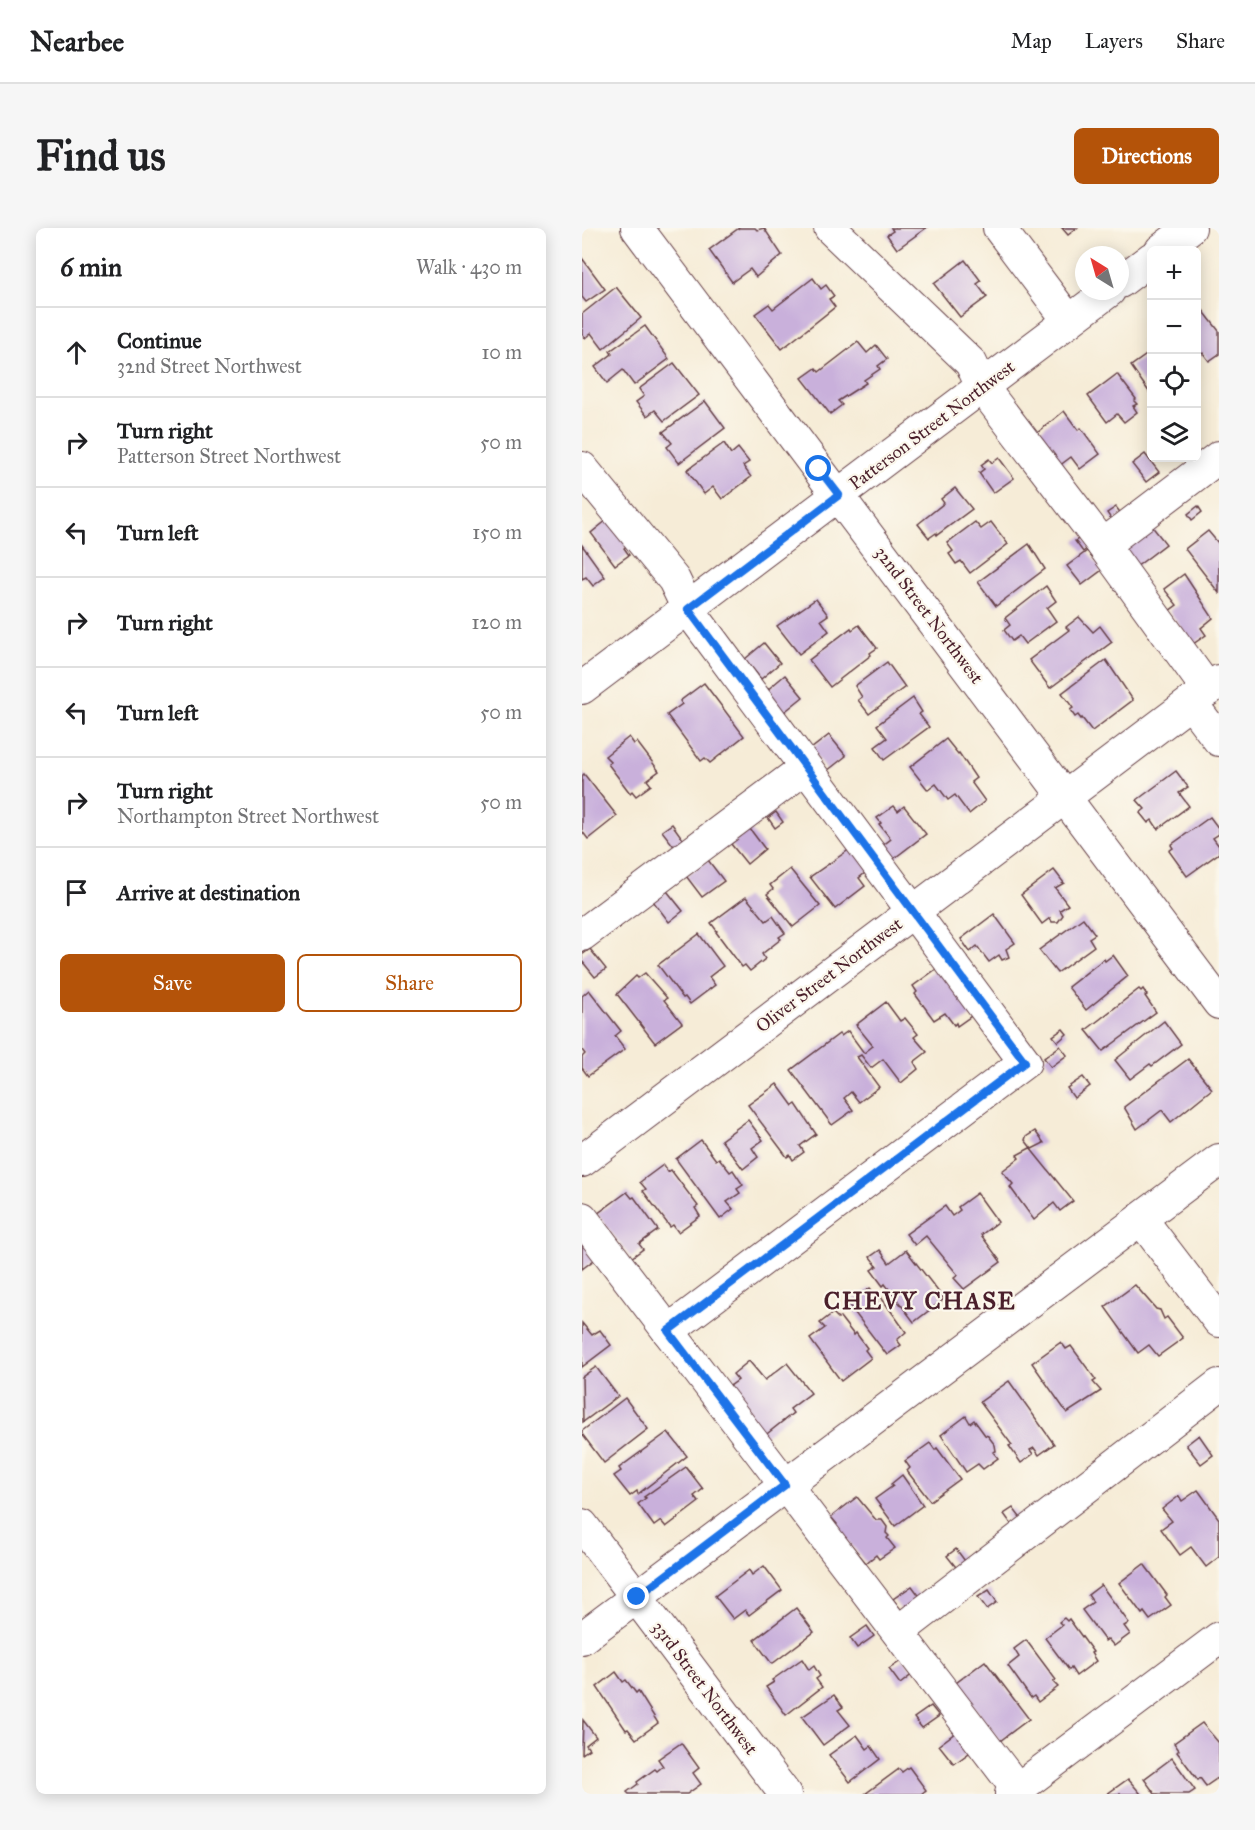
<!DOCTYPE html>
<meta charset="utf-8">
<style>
body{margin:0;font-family:"IM FELL Great Primer",serif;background:#f6f6f6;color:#202124}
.controls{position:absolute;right:18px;top:18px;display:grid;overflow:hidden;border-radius:9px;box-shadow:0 3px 15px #0003}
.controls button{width:54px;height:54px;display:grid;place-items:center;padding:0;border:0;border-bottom:2px solid #e0e0e0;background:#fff;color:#202124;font:30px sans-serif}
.compass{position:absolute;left:493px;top:18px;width:54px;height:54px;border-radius:50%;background:#fff;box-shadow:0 3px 15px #0003;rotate:323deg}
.stop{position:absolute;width:18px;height:18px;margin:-14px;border:4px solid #1a73e8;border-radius:50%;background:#fff}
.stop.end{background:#1a73e8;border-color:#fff;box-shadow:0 2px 6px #0008}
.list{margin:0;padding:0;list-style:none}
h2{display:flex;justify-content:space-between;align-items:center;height:78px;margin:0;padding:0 24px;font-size:26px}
h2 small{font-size:20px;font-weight:400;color:#757577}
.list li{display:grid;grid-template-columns:39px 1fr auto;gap:18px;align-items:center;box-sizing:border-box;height:90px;padding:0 24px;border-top:2px solid #e0e0e0}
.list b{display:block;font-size:22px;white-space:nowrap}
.list p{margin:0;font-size:20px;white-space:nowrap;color:#757577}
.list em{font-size:20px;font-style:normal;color:#757577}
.actions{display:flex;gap:12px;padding:18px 24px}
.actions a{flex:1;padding:14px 0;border:2px solid #b45309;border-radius:9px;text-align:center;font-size:21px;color:#b45309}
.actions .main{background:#b45309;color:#fff}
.icon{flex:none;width:33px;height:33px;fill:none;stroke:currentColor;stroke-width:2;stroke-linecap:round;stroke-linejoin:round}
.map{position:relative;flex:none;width:637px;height:1566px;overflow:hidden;border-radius:9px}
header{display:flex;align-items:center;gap:36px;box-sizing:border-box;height:84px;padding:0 30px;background:#fff;border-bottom:2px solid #e0e0e0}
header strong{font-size:28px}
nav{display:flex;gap:33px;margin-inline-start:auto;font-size:21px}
.intro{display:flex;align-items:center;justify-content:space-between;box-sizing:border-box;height:144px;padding:0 36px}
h1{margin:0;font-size:42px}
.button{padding:15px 27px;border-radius:9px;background:#b45309;color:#fff;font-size:21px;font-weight:700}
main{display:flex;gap:36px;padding:0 36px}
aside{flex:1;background:#fff;border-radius:9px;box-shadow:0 3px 15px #0003}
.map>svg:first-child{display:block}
.building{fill:#c9b0db}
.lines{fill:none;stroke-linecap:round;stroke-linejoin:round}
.minor-casing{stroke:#643e45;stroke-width:34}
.minor{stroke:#fff;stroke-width:32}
.route{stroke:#1a73e8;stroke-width:8}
.labels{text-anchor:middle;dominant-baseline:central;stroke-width:4.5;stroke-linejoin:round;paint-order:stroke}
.street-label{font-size:18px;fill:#4a1f2b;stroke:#fbf7ec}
.district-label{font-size:24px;font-weight:bold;letter-spacing:1.5px;fill:#4a1f2b;stroke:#fbf7ec}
</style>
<header>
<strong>Nearbee</strong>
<nav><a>Map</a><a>Layers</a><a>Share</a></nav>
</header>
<div class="intro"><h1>Find us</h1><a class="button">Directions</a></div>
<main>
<aside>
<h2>6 min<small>Walk · 430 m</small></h2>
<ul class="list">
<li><svg class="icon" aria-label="ahead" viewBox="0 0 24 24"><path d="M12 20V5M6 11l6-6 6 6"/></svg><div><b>Continue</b><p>32nd Street Northwest</p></div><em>10 m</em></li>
<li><svg class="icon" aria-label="right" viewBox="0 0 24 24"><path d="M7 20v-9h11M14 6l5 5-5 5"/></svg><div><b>Turn right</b><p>Patterson Street Northwest</p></div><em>50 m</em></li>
<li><svg class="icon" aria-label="left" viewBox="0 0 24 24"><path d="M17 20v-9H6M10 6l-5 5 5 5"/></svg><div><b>Turn left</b></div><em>150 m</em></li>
<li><svg class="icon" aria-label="right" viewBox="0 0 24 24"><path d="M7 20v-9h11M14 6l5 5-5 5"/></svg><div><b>Turn right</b></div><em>120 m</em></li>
<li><svg class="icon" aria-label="left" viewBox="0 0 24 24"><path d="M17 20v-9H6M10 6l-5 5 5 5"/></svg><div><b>Turn left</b></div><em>50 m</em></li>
<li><svg class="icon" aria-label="right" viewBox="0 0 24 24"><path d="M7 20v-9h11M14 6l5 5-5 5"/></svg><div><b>Turn right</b><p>Northampton Street Northwest</p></div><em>50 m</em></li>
<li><svg class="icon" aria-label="arrive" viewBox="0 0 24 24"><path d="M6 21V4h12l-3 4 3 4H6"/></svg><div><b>Arrive at destination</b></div></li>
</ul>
<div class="actions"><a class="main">Save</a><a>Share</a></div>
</aside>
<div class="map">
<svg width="637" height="1566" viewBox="0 0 637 1566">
<rect width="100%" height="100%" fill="#fbf7ec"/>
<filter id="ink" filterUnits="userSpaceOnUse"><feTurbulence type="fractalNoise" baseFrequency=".0167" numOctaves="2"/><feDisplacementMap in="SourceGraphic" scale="12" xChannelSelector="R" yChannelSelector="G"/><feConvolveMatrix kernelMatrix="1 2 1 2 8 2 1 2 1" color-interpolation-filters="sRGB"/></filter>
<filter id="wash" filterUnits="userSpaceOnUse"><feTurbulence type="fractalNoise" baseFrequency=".008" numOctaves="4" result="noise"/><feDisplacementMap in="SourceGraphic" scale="24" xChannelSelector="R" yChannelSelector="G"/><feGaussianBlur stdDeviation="1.35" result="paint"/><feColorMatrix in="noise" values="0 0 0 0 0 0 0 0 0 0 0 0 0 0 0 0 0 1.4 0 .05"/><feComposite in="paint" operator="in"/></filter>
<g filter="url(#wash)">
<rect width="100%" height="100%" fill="#f6ecd7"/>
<g id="blocks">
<!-- building -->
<g class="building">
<polygon points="157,0 173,0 175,2 182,0 200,27 174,49 168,41 150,54 127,22"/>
<polygon points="309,0 344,0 315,21 305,7 311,3"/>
<polygon points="480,0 495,0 486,7"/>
<polygon points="0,30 23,61 4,74 0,69"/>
<polygon points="383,32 399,53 395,56 405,69 378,89 352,56"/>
<polygon points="231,50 239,61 244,57 252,68 247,71 253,79 200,121 173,86 187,76 191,81"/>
<polygon points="34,59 59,90 21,121 9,105 3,110 0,106 0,86"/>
<polygon points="620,81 637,103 637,126 627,133 621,125 614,130 614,85"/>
<polygon points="63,98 87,131 52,157 41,142 25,155 13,139 30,126 28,123"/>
<polygon points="276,114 285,125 294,117 305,131 296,138 298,141 282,152 284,155 256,173 260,177 248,186 220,150 234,140 237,144"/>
<polygon points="570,123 570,168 549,138"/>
<polygon points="92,135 117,167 82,193 73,182 65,188 54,174 62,168 57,161"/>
<polygon points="535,146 554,171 552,173 555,176 551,178 555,184 542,194 535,186 525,194 506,168"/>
<polygon points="123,173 143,200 97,235 85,219 90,215 81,204"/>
<polygon points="482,183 496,202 499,200 518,226 498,241 489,229 477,238 454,206"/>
<polygon points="142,215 149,226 156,220 167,234 161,238 169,249 140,271 131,259 122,266 105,242"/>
<polygon points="563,226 577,244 564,254 550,236"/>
<polygon points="417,230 432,250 411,265 397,245 402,241 399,237 407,231 410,235"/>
<polygon points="373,260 390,281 355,307 354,305 347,310 336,296 362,275 359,271"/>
<polygon points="616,278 620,284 610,292 606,286"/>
<polygon points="534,279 540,287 531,294 525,285"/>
<polygon points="30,288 49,314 42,320 47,327 33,337 9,305"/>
<polygon points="393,294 399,301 409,294 426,316 388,345 379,333 374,336 367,326 371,323 365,315"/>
<polygon points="569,297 584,316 554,339 539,319"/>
<polygon points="626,303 637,316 637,365 603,321"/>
<polygon points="501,308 508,318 501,324 493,313"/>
<polygon points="447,316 463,341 414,378 396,354"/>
<polygon points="0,317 23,349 11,358 4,349 0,351"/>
<polygon points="505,323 520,342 500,357 485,338"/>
<polygon points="602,346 631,390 619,400 624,407 611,416 587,383 595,377 582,361"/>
<polygon points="464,358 474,373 465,380 474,393 443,416 437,408 430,413 422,402 428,397 423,390"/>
<polygon points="234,371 246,387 239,392 247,403 217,426 195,398"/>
<polygon points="497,389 511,404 518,398 530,414 468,460 447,432 487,402 484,399"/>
<polygon points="277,397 295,420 288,425 289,427 248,459 227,432 269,400 270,402"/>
<polygon points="182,415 198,435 179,451 163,431"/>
<polygon points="524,432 551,472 510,503 500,490 499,491 496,487 493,489 488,482 491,480 480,465"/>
<polygon points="305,434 323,459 287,486 276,472 280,469 273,458"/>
<polygon points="203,447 221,469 201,485 184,463"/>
<polygon points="122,455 162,508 128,535 123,530 119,533 85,487 100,476 98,473"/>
<polygon points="331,470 340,484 337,486 347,499 302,532 293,519 305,510 295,497"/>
<polygon points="247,507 264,528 245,543 229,521"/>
<polygon points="47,509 52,516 55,514 77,543 65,552 69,557 54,568 50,563 48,565 26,536 29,534 23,528"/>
<polygon points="364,511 376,526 377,525 394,550 389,554 403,573 387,586 373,567 366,572 354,556 346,562 328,539"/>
<polygon points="594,543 606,559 597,565 607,578 576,601 570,592 566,595 558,585 563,581 555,572"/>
<polygon points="2,546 35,588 6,611 0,603 0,548"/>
<polygon points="312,578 316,583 322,578 344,606 310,632 300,618 309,611 297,596 299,595 295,590"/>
<polygon points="194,584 201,594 193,600 186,590"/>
<polygon points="628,589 637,601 637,606 631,610 637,618 637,625 605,648 587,623 591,620 589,617"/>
<polygon points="90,596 103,614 94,621 80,603"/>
<polygon points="168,601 183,621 165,636 149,616"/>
<polygon points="271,619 288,641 277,650 283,658 253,681 228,649"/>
<polygon points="126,632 142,653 120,669 104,648"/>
<polygon points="208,641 238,678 211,699 185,666 191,661 188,657"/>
<polygon points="472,642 482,655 473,660 486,677 478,682 481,687 476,694 470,694 468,690 460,696 439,667"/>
<polygon points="85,663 101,683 87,694 71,673"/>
<polygon points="164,669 184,693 191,688 203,705 197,709 199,711 180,726 183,731 168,743 163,737 160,739 134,704 135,703 129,695"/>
<polygon points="412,686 433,715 424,721 427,729 420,732 417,727 407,734 395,718 388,724 379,711"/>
<polygon points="501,690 513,706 507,710 512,718 475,745 457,722"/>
<polygon points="117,706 141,738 127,749 133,757 108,776 103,769 101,770 76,737"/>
<polygon points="8,721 24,741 13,749 0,733 0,727"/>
<polygon points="531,727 546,748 504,782 486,759 522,731 523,733"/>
<polygon points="357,739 392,786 375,798 374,795 372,797 363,785 352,792 333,766 335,764 331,758"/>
<polygon points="63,745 85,770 82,772 100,795 73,815 35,766 54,748 56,750"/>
<polygon points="557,761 559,763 561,761 565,767 563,768 574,784 521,823 504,802"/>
<polygon points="7,762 39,803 33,808 43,821 6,848 0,840 0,829 3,826 0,822 0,768"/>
<polygon points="304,774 318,793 323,790 336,806 332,809 345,824 332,834 336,841 319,855 301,831 289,840 279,827 275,829 297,859 277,874 269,864 262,870 271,882 250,897 209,842 257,806 259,808 266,803 282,825 291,818 274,797"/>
<polygon points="582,793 599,816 570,838 568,836 548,851 533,832"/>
<polygon points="481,801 485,806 476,814 471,808"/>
<polygon points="478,818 485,827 469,839 462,830"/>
<polygon points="606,831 630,861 589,894 580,882 555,901 542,879"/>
<polygon points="501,849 508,858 492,870 485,860"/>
<polygon points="195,856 211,878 214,876 234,906 218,918 222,924 211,932 208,927 205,929 166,877"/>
<polygon points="166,892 181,912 170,920 176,929 161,941 139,912"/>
<polygon points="453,903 462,915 450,921 443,912 444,909"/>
<polygon points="119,912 134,932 137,930 148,944 151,942 161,957 155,961 158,965 145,974 151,981 138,991 94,931"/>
<polygon points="448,920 491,973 478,983 472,975 452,992 428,959 431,956 420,943 437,930 435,927"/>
<polygon points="81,937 86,944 89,942 116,978 113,980 118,988 96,1004 91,997 88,999 61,963 64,961 58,954"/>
<polygon points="45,964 50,970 52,969 76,1002 57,1016 61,1021 49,1030 15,986"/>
<polygon points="395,965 416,994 399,1007 419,1034 382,1061 372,1050 376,1047 344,1008 333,1017 324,1006 363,978 370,988 378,982 376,979"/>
<polygon points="0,1004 20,1026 0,1041"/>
<polygon points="298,1022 307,1035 324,1022 362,1071 332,1094 303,1056 301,1058 289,1042 295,1038 288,1029"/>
<polygon points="553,1057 574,1081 578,1082 582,1091 585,1089 601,1110 576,1128 567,1117 556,1125 523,1079"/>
<polygon points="288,1060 296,1070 298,1068 324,1104 315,1112 319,1117 305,1127 266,1076"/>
<polygon points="251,1085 256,1090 258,1089 272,1107 274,1105 285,1120 283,1122 289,1130 259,1153 228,1111 243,1100 238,1095"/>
<polygon points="0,1095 10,1107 18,1102 29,1117 0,1139"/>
<polygon points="479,1114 484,1121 489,1118 514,1152 511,1154 519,1163 485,1185 450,1135"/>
<polygon points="167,1133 183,1152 205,1135 229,1165 208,1181 211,1185 181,1209 144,1161 156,1152 151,1146"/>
<polygon points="14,1139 36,1168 1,1194 0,1149"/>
<polygon points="427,1153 472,1216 457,1227 452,1220 448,1222 451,1226 439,1235 427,1218 430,1217 398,1174"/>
<polygon points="43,1170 66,1201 22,1235 0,1206 0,1203"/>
<polygon points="384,1188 388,1195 392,1192 403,1207 406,1208 413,1217 414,1223 411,1224 416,1230 401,1241 396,1236 384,1244 359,1207"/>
<polygon points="86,1204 105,1228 56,1266 55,1263 48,1268 32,1248 39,1243 37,1240"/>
<polygon points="617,1207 631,1227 619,1236 604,1217"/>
<polygon points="348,1215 353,1222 355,1220 378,1251 348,1273 325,1243 328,1240 323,1233"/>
<polygon points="104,1239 121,1261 112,1268 117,1274 84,1299 79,1293 72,1298 56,1276 64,1270 62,1269"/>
<polygon points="320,1247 341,1277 313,1298 293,1271 311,1258 309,1256"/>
<polygon points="616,1262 637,1291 637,1329 624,1339 609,1319 598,1327 579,1301 590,1293 580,1281 597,1268 600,1273"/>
<polygon points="275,1269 294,1292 300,1292 305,1299 304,1305 307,1308 305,1310 313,1320 297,1331 294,1327 284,1335 253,1297 255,1296 249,1289"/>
<polygon points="431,1280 444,1297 435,1304 422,1286"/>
<polygon points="374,1321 386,1337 377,1343 365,1328"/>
<polygon points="562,1336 585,1367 583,1369 589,1377 568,1392 562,1384 560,1386 537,1355"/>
<polygon points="182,1338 200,1362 167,1387 163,1382 151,1391 133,1368 167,1342 170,1347"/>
<polygon points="519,1357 547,1395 542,1398 548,1406 532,1418 526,1411 523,1413 500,1382 511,1374 506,1367"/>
<polygon points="330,1358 345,1378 326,1391 311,1371"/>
<polygon points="407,1362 415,1374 405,1381 396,1369"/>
<polygon points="214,1380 232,1404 190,1436 172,1412"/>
<polygon points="482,1390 485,1393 487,1391 511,1424 509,1425 514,1433 494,1448 489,1440 487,1442 463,1410 480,1397 477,1394"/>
<polygon points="285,1398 292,1408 275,1420 268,1410"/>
<polygon points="444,1412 474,1452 471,1454 476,1459 456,1474 452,1468 449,1470 426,1438 437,1429 432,1421"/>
<polygon points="220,1431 227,1442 232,1438 238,1448 234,1451 240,1459 204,1487 184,1459 192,1454 190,1452"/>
<polygon points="322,1431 332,1445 318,1456 307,1441"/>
<polygon points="403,1433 447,1491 418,1513 374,1455"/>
<polygon points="34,1444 41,1454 44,1452 54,1465 56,1463 76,1495 54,1511 46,1501 44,1502 15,1459"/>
<polygon points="252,1467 261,1479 256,1482 268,1497 241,1517 220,1489"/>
<polygon points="349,1478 357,1488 340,1500 332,1490"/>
<polygon points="1,1492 14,1509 4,1517 7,1521 0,1526"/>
<polygon points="620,1495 637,1515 637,1549 624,1558 618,1550 616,1552 595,1524 597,1522 592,1515"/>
<polygon points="377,1502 391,1522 372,1536 357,1517"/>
<polygon points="275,1507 285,1521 289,1518 298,1531 268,1554 247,1527"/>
<polygon points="99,1515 117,1540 111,1545 119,1556 105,1566 47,1566 45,1564 56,1556 55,1554 73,1541 75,1543 81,1538 76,1531"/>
<polygon points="590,1530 613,1562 607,1566 573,1566 562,1551"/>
<polygon points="327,1539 344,1562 339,1566 283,1566 317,1541 320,1544"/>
<polygon points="546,1551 559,1566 525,1566"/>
</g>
</g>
</g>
<g filter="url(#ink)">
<use href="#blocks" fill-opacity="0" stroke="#643e45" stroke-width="1.5"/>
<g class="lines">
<!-- minor casing -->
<g class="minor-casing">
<g id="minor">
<polyline points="55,0 637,775"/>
<polyline points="248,0 389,135 400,159 521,317 626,462"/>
<polyline points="417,0 487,93"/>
<polyline points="579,22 608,0"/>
<polyline points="538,54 570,30"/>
<polyline points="0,240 92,352 106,381 443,834 86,1103"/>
<polyline points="521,317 637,229"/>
<polyline points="0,460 527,63"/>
<polyline points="609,475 637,512"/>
<polyline points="0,707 223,540"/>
<polyline points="0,933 637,453"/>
<polyline points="0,990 439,1566"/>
<polyline points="559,991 637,1093"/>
<polyline points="0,1297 203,1566"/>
<polyline points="316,1404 637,1157"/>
<polyline points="0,1410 637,932"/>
<polyline points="429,1566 637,1410"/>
</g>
</g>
<!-- minor -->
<use href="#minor" class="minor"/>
</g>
</g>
<g class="lines" filter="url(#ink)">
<!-- route -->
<polyline class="route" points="55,1369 203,1257 86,1103 443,834 106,381 257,267 237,241"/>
</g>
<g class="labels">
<!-- street labels -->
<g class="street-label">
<text transform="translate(350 197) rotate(-37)">Patterson Street Northwest</text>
<text transform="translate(347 387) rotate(53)">32nd Street Northwest</text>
<text transform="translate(247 747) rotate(-37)">Oliver Street Northwest</text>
<text transform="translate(123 1460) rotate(53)">33rd Street Northwest</text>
</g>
<!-- district labels -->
<g class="district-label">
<text x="338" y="1073">CHEVY CHASE</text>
</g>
</g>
</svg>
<div class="controls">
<button>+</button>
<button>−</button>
<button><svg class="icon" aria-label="locate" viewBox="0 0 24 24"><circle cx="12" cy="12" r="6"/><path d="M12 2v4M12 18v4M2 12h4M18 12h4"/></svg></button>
<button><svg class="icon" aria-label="layers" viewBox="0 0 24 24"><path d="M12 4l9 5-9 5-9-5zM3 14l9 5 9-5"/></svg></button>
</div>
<svg class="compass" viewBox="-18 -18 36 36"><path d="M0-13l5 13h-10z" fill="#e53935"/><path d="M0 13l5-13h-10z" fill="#757577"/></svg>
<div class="stop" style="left:237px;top:241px"></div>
<div class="stop end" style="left:55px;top:1369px"></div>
</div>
</main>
